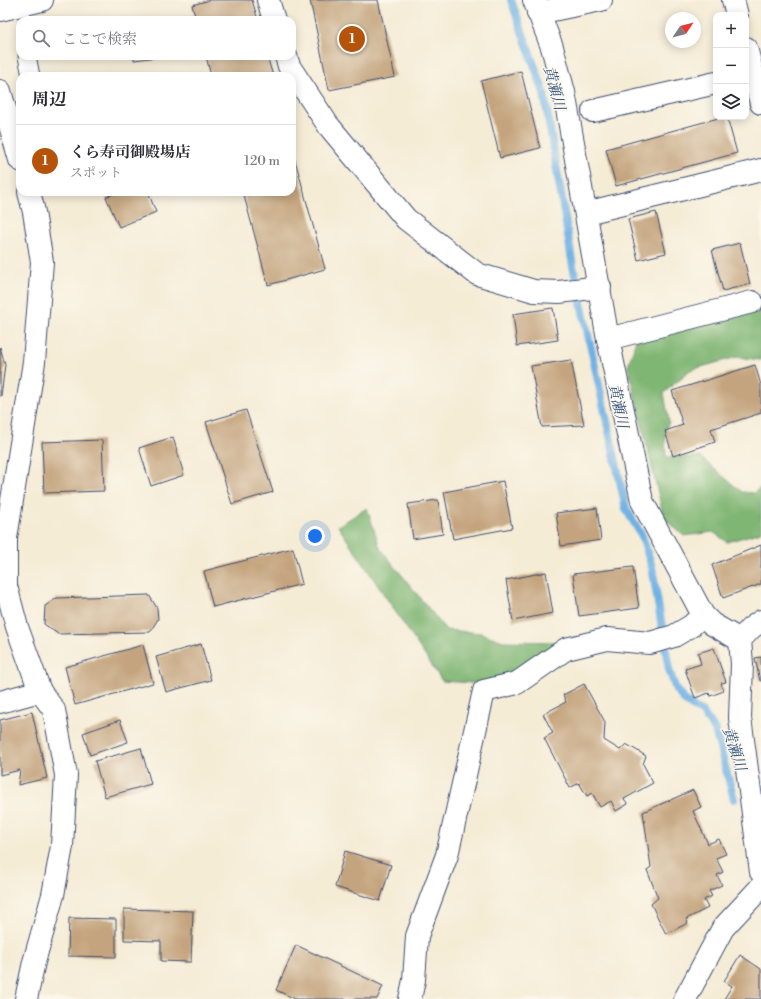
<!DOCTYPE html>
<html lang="ja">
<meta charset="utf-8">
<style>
body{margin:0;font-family:"Libre Bodoni","Noto Serif JP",serif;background:#f7f7f7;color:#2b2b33}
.controls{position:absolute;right:12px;top:12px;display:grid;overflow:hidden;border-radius:8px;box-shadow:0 2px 10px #0003}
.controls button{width:36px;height:36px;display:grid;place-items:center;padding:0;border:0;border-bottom:1px solid #e1e1e2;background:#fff;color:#2b2b33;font:20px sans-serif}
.compass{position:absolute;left:665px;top:12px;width:36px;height:36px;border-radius:50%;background:#fff;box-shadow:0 2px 10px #0003;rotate:55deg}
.you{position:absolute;left:315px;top:536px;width:14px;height:14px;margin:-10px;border:3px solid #fff;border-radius:50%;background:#1a73e8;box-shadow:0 0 0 6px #1a73e833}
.badge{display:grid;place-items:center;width:26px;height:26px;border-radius:50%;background:#b45309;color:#fff;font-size:13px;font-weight:700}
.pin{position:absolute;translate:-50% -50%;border:2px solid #fff;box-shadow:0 1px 4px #0006}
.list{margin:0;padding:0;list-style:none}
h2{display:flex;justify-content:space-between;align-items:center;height:52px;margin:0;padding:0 16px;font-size:17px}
h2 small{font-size:13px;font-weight:400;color:#7c7c81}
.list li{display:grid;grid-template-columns:26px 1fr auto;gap:12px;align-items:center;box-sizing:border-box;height:72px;padding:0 16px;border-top:1px solid #e1e1e2}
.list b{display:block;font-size:15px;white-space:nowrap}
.list p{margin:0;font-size:13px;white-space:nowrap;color:#7c7c81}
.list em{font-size:13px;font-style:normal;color:#7c7c81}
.icon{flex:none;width:22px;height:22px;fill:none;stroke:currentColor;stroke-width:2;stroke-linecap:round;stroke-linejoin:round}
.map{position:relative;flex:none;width:761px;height:999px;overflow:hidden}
.search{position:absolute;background:#fff;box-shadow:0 2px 10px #0003;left:16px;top:16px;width:280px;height:44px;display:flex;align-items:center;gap:10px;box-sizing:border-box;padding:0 14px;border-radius:12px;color:#7c7c81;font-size:15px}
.panel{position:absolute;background:#fff;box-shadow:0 2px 10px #0003;left:16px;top:72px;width:280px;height:124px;border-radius:12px}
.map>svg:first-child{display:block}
.forest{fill:#80b673;stroke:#4e7268}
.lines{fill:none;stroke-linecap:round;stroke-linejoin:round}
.stream{stroke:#6fb1e4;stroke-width:8}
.building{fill:#c4a47e}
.lane-casing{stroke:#3c4b70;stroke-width:19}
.street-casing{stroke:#3c4b70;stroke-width:24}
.highway-casing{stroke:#3c4b70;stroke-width:24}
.lane{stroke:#fff;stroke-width:17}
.street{stroke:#fff;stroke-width:22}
.highway{stroke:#fff;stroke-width:22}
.labels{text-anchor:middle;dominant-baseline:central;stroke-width:3;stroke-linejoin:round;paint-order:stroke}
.water-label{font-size:15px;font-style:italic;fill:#345686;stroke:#fbf7ec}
</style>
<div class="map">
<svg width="761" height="999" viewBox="0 0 761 999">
<rect width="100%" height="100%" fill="#fbf7ec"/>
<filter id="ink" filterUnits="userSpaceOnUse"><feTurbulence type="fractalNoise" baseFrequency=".025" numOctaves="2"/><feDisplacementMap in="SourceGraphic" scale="8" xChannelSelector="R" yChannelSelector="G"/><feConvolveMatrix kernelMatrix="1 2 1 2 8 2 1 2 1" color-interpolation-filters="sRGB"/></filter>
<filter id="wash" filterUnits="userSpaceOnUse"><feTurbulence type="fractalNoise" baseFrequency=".012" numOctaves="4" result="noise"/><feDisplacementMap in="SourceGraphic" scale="16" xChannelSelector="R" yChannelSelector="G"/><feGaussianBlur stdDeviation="0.9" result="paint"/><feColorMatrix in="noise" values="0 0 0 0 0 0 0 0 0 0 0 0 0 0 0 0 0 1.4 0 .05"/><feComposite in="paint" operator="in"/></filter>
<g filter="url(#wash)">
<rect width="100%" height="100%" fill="#f5ecd6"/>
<!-- forest -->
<g class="forest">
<polygon points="761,309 761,360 737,357 690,370 664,393 669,422 665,431 666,457 700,457 742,492 754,493 761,487 761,532 727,542 713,532 684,536 664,518 628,367 636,340 726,313"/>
<polygon points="367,508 380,548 446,630 481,633 503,641 560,642 519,674 488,684 442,681 338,526"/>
</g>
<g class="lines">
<!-- stream -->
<polyline class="stream" points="511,0 544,93 573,266 626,509 642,536 652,567 669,669 676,690 686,702 703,713 715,730 734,799"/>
</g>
<g id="blocks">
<!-- building -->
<g class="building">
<polygon points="210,0 252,0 258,20 196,20 192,5"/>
<polygon points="310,0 378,0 395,77 329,90"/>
<polygon points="134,56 159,56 159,57 134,60"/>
<polygon points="206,56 267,56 273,76 211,76"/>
<polygon points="521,71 540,148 500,158 481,81"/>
<polygon points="722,117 727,117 737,153 616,186 606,149"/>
<polygon points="292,149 325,269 268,285 243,192 292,192"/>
<polygon points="118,192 148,192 156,212 119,227 106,197"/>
<polygon points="656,212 666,253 638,260 628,219"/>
<polygon points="740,243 750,284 723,291 712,250"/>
<polygon points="553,308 558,340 517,346 513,314"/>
<polygon points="0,347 5,365 1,396 0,396"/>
<polygon points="571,360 584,425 542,427 531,366"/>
<polygon points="755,365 761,385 761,413 711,429 715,442 673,456 665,431 683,425 672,391"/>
<polygon points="246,410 273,492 232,504 206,422"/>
<polygon points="173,437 184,475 151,486 139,448"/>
<polygon points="102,440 104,491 44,493 42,442"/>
<polygon points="503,481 512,528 453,539 444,492"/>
<polygon points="438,500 443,534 413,539 408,504"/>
<polygon points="597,508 601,540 561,546 556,513"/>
<polygon points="761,545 761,584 723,598 712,565"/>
<polygon points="293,548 302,584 213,607 204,571"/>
<polygon points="633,567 639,608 579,616 573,574"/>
<polygon points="546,572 553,613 513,621 506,580"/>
<polygon points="149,595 157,608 158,619 150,632 58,634 44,624 45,606 57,598"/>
<polygon points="201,644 211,680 166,692 156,657"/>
<polygon points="143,645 153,683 75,705 65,667"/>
<polygon points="714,648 726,682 721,683 724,691 710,696 709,693 695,698 685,669 701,664 698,653"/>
<polygon points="761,657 761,681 760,681 755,658"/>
<polygon points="584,684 605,722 604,740 620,750 626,744 646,756 643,764 653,783 624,799 628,804 616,811 611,801 600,807 592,793 587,796 579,783 570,788 544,738 553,733 543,714 566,702 563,695"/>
<polygon points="32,712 47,778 18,785 20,770 0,775 0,720"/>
<polygon points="120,720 128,742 90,755 83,733"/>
<polygon points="141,748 151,784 105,797 95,761"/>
<polygon points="693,790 701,807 693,811 708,844 719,839 726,854 716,858 723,872 717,875 722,885 709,891 712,896 704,900 708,908 686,919 688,923 666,934 651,904 658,898 647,870 651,867 643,812"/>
<polygon points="345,851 391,865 380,901 335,887"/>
<polygon points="124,909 193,911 191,962 161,961 161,941 124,940"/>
<polygon points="69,918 116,919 116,957 68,956"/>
<polygon points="296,945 383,986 377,999 295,999 276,990"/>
<polygon points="740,955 761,969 761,999 724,999 732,986 724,981"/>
</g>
</g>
</g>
<g filter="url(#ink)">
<use href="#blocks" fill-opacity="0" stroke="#3c4b70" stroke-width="1"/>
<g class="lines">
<!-- lane casing -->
<g class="lane-casing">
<polyline id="lane" points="27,56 31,76"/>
</g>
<!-- street casing -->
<g class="street-casing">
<g id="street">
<polyline points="268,0 274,20"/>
<polyline points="534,0 552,47 564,92 608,339 642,501 703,615 712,624 740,640"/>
<polyline points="733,0 737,15"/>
<polyline points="538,13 601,0"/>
<polyline points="746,48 761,103"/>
<polyline points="286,56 289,66 328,125 406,219 477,274 534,291 559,292 600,287"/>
<polyline points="0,91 20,160"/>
<polyline points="593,111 716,83"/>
<polyline points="586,213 761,170"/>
<polyline points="608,339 752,302"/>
<polyline points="761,621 751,628 740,640 742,664 740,718 761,872"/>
<polyline points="0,702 40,691"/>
<polyline points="26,999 34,962 53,895 62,846 66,775 54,710 40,691 17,627 6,586 6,538 34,362 42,262 34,212 29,192"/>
<polyline points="410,999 414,980 417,936 447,855 484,691 517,683 566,649 607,639 650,643 674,636 691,626 703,615"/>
<polyline points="685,999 723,928 761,887"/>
</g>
</g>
<!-- highway casing -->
<g class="highway-casing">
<polyline id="highway" points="0,10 42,0"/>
</g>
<!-- lane -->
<use href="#lane" class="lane"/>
<!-- street -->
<use href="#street" class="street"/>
<!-- highway -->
<use href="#highway" class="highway"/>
</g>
</g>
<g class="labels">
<!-- water labels -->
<g class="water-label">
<text transform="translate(554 88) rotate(75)">黄瀬川</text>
<text transform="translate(618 406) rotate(78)">黄瀬川</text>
<text transform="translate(734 749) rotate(72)">黄瀬川</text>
</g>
</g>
</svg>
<div class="controls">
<button>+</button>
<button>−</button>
<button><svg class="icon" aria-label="layers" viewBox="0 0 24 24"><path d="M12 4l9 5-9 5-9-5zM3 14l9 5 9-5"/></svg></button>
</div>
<svg class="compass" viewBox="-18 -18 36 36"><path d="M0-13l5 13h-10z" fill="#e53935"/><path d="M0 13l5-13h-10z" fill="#7c7c81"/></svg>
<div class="you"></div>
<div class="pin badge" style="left:352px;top:39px">1</div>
<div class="search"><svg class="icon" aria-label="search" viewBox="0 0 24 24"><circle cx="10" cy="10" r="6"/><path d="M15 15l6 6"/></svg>ここで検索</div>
<section class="panel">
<h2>周辺<small></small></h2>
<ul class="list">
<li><span class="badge">1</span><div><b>くら寿司御殿場店</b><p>スポット</p></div><em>120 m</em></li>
</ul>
</section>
</div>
